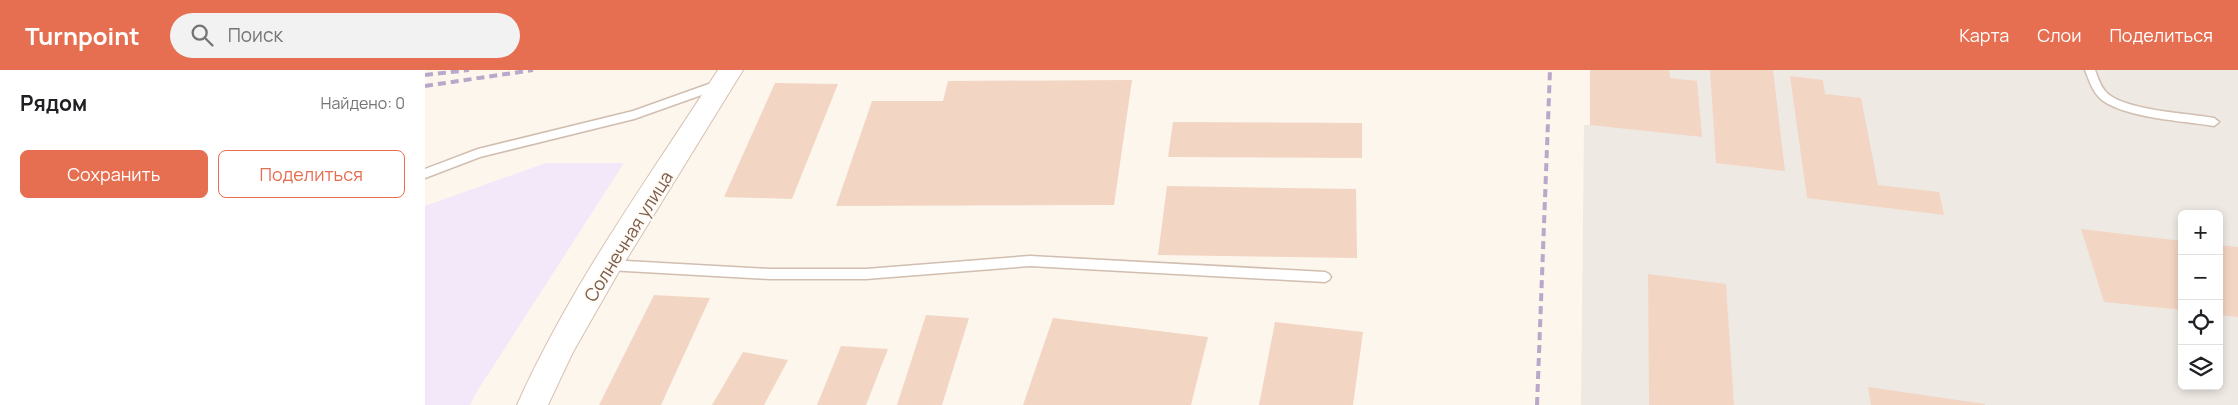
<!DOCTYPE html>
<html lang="ru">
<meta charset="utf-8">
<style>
body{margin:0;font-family:Manrope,sans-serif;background:#f2f2f2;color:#202124}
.controls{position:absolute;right:15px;bottom:15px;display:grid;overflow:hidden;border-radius:8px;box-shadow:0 2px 8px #0003}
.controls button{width:45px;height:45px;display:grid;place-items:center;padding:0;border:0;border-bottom:1px solid #e0e0e0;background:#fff;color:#202124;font:25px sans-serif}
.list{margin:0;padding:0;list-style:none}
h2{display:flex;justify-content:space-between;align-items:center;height:65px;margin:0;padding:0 20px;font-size:21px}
h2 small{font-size:16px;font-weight:400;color:#757577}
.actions{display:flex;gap:10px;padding:15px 20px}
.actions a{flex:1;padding:11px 0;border:1px solid #e76f51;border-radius:8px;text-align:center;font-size:18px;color:#e76f51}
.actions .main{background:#e76f51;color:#fff}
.icon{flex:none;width:28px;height:28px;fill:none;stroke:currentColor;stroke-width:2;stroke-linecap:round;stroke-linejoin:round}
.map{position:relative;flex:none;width:1813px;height:335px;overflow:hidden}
header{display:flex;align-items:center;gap:30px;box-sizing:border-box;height:70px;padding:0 25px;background:#e76f51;color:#fff}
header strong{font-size:24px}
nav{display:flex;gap:28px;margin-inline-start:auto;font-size:18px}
.search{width:350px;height:45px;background:#f2f2f2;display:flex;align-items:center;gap:12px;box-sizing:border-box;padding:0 18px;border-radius:28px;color:#757577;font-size:19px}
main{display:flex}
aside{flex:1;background:#fff}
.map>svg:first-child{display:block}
.industrial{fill:#efe9e4;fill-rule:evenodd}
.education{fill:#f3e8fa}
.building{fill:#f3d5c3}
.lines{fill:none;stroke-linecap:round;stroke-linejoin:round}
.lane-casing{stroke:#d1beb0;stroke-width:3}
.secondary-casing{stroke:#d6c0b0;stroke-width:2}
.lane{fill:#fff;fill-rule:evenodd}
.secondary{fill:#fff;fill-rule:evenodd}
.rail{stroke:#b9a8c9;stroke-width:4;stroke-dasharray:8 5;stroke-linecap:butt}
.labels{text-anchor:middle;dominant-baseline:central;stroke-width:4;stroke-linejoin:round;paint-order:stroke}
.street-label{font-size:18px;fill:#7a5c4d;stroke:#fffaf3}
</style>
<header>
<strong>Turnpoint</strong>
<div class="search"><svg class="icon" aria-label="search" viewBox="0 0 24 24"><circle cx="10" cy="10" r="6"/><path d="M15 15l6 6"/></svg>Поиск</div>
<nav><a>Карта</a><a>Слои</a><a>Поделиться</a></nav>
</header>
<main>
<aside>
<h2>Рядом<small>Найдено: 0</small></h2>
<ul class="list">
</ul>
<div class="actions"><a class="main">Сохранить</a><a>Поделиться</a></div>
</aside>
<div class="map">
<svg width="1813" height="335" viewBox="0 0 1813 335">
<rect width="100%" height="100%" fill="#fdf6ec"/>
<!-- industrial -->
<path class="industrial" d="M1165,0h648v335h-657l3,-280h6zM1757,144h37v172h-37z"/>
<!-- education -->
<polygon class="education" points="121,93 199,93 51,323 45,335 0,335 0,136"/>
<!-- building -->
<g class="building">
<polygon points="1165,0 1244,0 1245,8 1272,11 1277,67 1165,55"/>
<polygon points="1285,0 1348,0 1360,101 1291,93"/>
<polygon points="1365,6 1398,10 1400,24 1436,28 1453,115 1514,122 1519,145 1382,128"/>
<polygon points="707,10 689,135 411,136 447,31 518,31 523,11"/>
<polygon points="350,13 413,14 367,129 299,127"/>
<polygon points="748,52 937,53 937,88 743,87"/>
<polygon points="742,116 931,119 932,188 733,185"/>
<polygon points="1656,159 1757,171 1757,240 1679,232"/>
<polygon points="1794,175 1813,177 1813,247 1794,245"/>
<polygon points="1223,204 1301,214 1309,335 1224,335"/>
<polygon points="229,225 285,228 236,335 174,335"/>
<polygon points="501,245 544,248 517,335 472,335"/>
<polygon points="628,248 783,267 766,335 598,335"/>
<polygon points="850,252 938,262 928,335 834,335"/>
<polygon points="416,276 463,279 441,335 392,335"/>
<polygon points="318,282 363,290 339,335 287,335"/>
<polygon points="1443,317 1560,334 1560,335 1446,335"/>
</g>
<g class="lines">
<!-- lane casing -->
<g class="lane-casing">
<g id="lane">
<path d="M1660,0h10c3,8 6,18 13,24 21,17 79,19 106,24l5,4 -5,4c-30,-5 -88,-8 -112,-26 -9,-7 -13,-20 -17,-30z"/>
<polygon points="295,10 300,14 299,17 209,49 55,87 0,108 0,99 53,79 208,41"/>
<polygon points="605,186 900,202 904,204 906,207 904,210 900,212 605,196 441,209 344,209 183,200 179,198 177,195 179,192 183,190 344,199 441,199"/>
</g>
</g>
<!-- secondary casing -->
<g class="secondary-casing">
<path id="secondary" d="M293,0h25l-125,203 -45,79 -25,53h-31c53,-119 131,-226 201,-335z"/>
</g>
<!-- lane -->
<use href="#lane" class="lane"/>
<!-- secondary -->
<use href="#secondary" class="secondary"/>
<!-- rail -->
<g class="rail">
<polyline points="0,5 44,0"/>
<polyline points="0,16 108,0"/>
<polyline points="1112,335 1125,0"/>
</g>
</g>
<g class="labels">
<!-- street labels -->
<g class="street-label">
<text transform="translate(203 166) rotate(-58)">Солнечная улица</text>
</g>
</g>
</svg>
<div class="controls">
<button>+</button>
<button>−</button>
<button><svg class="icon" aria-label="locate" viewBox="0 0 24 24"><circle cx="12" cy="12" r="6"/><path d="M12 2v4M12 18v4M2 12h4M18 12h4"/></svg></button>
<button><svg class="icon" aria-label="layers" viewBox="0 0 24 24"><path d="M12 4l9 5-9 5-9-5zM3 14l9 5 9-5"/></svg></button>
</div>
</div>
</main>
